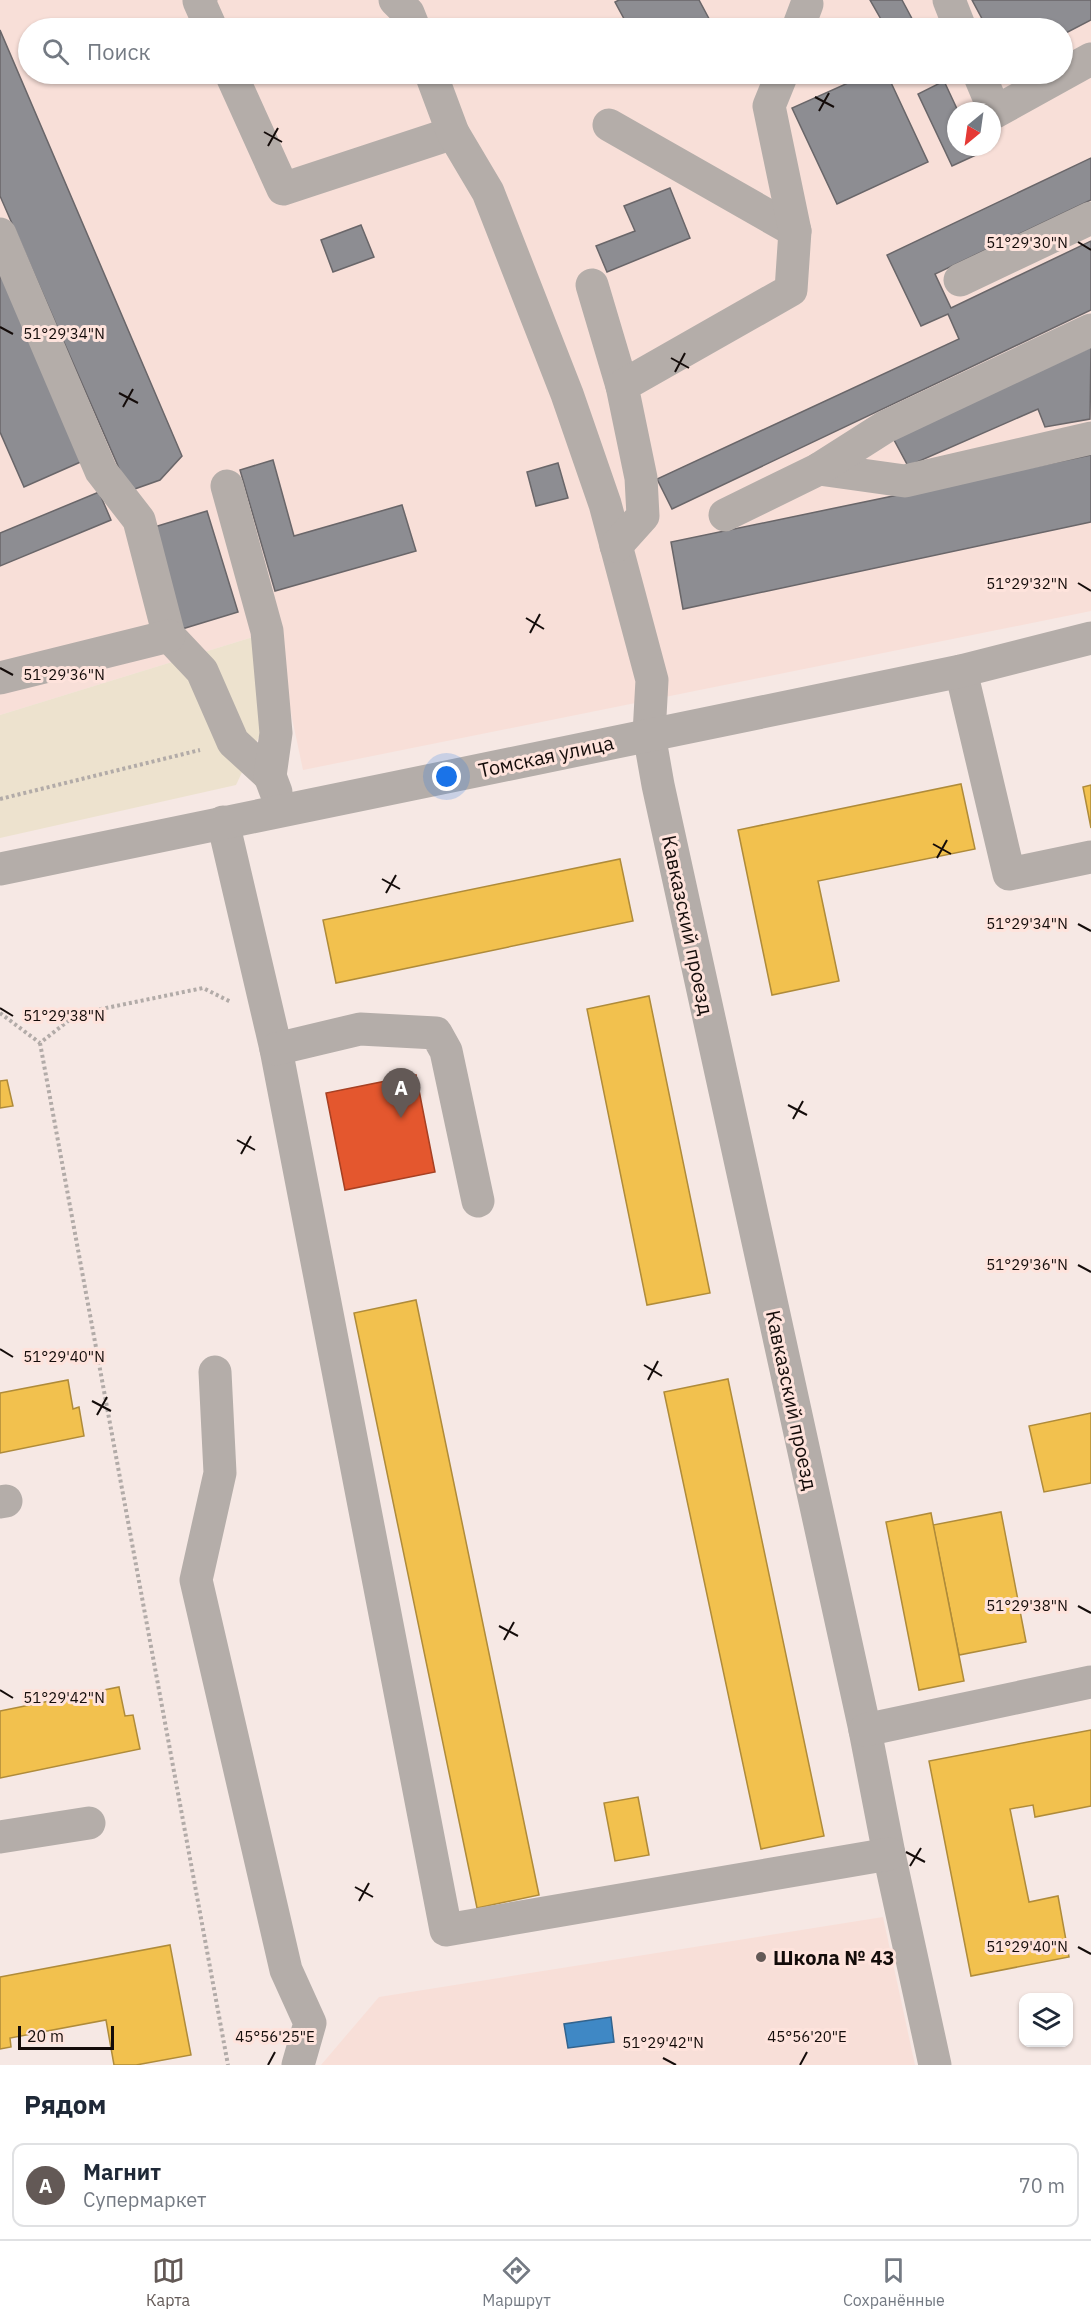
<!DOCTYPE html>
<html lang="ru">
<meta charset="utf-8">
<style>
body{margin:0;font-family:"IBM Plex Sans",sans-serif;background:#f6f6f7;color:#1f2937}
.controls{position:absolute;right:18px;bottom:18px;display:grid;overflow:hidden;border-radius:12px;box-shadow:0 2px 4px #0004}
.controls button{width:54px;height:54px;display:grid;place-items:center;padding:0;border:0;border-bottom:2px solid #e0e1e3;background:#fff;color:#1f2937;font:30px sans-serif}
.compass{position:absolute;left:947px;top:102px;width:54px;height:54px;border-radius:50%;background:#fff;box-shadow:0 2px 4px #0004;rotate:209deg}
.scale{position:absolute;left:18px;bottom:15px;width:96px;box-sizing:border-box;padding-left:6px;border:3px solid #140c0a;border-top:0;font-size:16px;line-height:21px;white-space:nowrap;color:#140c0a;-webkit-text-stroke:4px #fee3dc;paint-order:stroke}
.you{position:absolute;left:447px;top:777px;width:21px;height:21px;margin:-15px;border:4px solid #fff;border-radius:50%;background:#1a73e8;box-shadow:0 0 0 9px #1a73e833}
.badge{display:grid;place-items:center;width:39px;height:39px;border-radius:50%;background:#635956;color:#fff;font-size:20px;font-weight:700}
.pin{position:absolute;translate:-50% -50px;filter:drop-shadow(0 2px 3px #0008)}
.pin::after{content:'';position:absolute;top:32px;width:21px;height:18px;background:inherit;clip-path:polygon(0 0,100% 0,50% 100%)}
.list{margin:0;padding:0;list-style:none}
h2{display:flex;justify-content:space-between;align-items:center;height:78px;margin:0;padding:0 24px;font-size:26px}
h2 small{font-size:20px;font-weight:400;color:#747a83}
.list li{display:grid;grid-template-columns:39px 1fr auto;gap:18px;align-items:center;box-sizing:border-box;height:84px;margin:0 12px 12px;padding:0 12px;border:2px solid #e0e1e3;border-radius:12px}
.list b{display:block;font-size:22px;white-space:nowrap}
.list p{margin:0;font-size:20px;white-space:nowrap;color:#747a83}
.list em{font-size:20px;font-style:normal;color:#747a83}
.icon{flex:none;width:33px;height:33px;fill:none;stroke:currentColor;stroke-width:2;stroke-linecap:round;stroke-linejoin:round}
.map{position:relative;flex:none;width:1091px;height:2065px;overflow:hidden}
.search{position:absolute;background:#fff;box-shadow:0 2px 4px #0004;left:18px;right:18px;top:18px;height:66px;display:flex;align-items:center;gap:15px;box-sizing:border-box;padding:0 21px;border-radius:33px;color:#747a83;font-size:22px}
.sheet{height:174px;background:#fff}
nav{display:flex;justify-content:space-around;align-items:center;box-sizing:border-box;height:84px;border-top:2px solid #e0e1e3;background:#fff;font-size:16px;color:#747a83}
nav a{display:grid;justify-items:center;gap:3px}
nav .on{color:#635956}
.map>svg:first-child{display:block}
.built{fill:#f8dfd8;fill-rule:evenodd}
.green{fill:#ede2ce}
.homes{fill:#f2c14e;stroke:#af8b3a;stroke-width:1.5}
.shops{fill:#e4572e;stroke:#a64023;stroke-width:1.5}
.schools{fill:#3f88c5;stroke:#32638d;stroke-width:1.5}
.industry{fill:#8d8d92;stroke:#696669;stroke-width:1.5}
.lines{fill:none;stroke-linecap:round;stroke-linejoin:round}
.path{stroke:#b2aba8;stroke-width:4;stroke-dasharray:3 3;stroke-linecap:butt}
.minor{stroke:#b4ada9;stroke-width:33}
.ticks{fill:none;stroke:#140c0a;stroke-width:2}
.poi-dot{fill:#635956;stroke:#fee3dc;stroke-width:2}
.labels{text-anchor:middle;dominant-baseline:central;stroke-width:6;stroke-linejoin:round;paint-order:stroke}
.street-label{font-size:20px;fill:#140c0a;stroke:#fee3dc}
.poi-label{font-size:20px;font-weight:bold;fill:#140c0a;stroke:#fee3dc;text-anchor:start}
.ticks-label{font-size:15px;text-anchor:middle;fill:#140c0a;stroke:#fee3dc;stroke-width:6;stroke-linejoin:round;paint-order:stroke}
</style>
<div class="map">
<svg width="1091" height="2065" viewBox="0 0 1091 2065">
<rect width="100%" height="100%" fill="#f6e8e4"/>
<!-- built -->
<g class="built">
<path d="M0,0h1091v611l-788,159 -29,-137 -21,4 -253,78zM28,28h1034v46h-1034zM956,111h36v36h-36z"/>
<polygon points="883,1917 915,2065 321,2065 379,1997"/>
</g>
<!-- green -->
<polygon class="green" points="253,637 265,724 236,785 0,838 0,715"/>
<!-- homes -->
<g class="homes">
<polygon points="961,784 975,849 818,881 839,981 772,995 738,830"/>
<polygon points="1091,785 1091,828 1083,787"/>
<polygon points="620,859 633,921 336,983 323,920"/>
<polygon points="649,996 710,1293 647,1305 587,1009"/>
<polygon points="7,1080 13,1106 0,1108 0,1081"/>
<polygon points="416,1300 539,1895 477,1908 354,1313"/>
<polygon points="728,1379 824,1836 761,1849 664,1392"/>
<polygon points="68,1380 73,1409 79,1407 84,1436 0,1453 0,1393"/>
<polygon points="1091,1413 1091,1483 1044,1492 1029,1426"/>
<polygon points="1001,1512 1026,1642 959,1655 933,1525"/>
<polygon points="931,1513 964,1681 919,1690 886,1522"/>
<polygon points="119,1687 125,1716 133,1715 140,1749 0,1778 0,1711"/>
<polygon points="1091,1730 1091,1806 1035,1817 1033,1805 1010,1809 1029,1902 1058,1896 1069,1957 971,1976 929,1761"/>
<polygon points="638,1797 649,1855 615,1861 604,1803"/>
<polygon points="170,1945 191,2055 136,2065 114,2065 106,2020 10,2038 11,2047 0,2049 0,1977"/>
</g>
<!-- shops -->
<polygon class="shops" points="416,1075 435,1172 345,1190 326,1093"/>
<!-- schools -->
<polygon class="schools" points="611,2017 614,2042 568,2048 564,2024"/>
<!-- industry -->
<g class="industry">
<polygon points="619,0 699,0 714,28 629,28 615,2"/>
<polygon points="870,0 902,0 917,28 886,28"/>
<polygon points="972,0 1091,0 1091,20 1062,35 1062,28 987,28"/>
<polygon points="0,30 182,456 160,480 129,491 0,196"/>
<polygon points="868,74 887,74 928,162 837,204 792,108"/>
<polygon points="944,81 958,111 956,111 956,147 975,147 978,154 952,166 918,94"/>
<polygon points="1091,158 1091,200 935,274 951,308 1091,241 1091,310 672,509 657,479 959,339 948,314 921,326 887,255"/>
<polygon points="670,188 690,238 607,272 596,246 635,231 624,206"/>
<polygon points="361,225 374,257 333,272 321,240"/>
<polygon points="0,267 85,460 24,487 0,432"/>
<polygon points="1091,347 1090,419 1045,427 1038,409 908,466 893,438"/>
<polygon points="1091,455 1091,522 683,609 671,542"/>
<polygon points="273,460 294,536 402,505 416,551 275,591 240,470"/>
<polygon points="558,463 568,498 536,506 527,472"/>
<polygon points="99,492 111,520 0,566 0,533"/>
<polygon points="207,511 238,612 182,629 151,528"/>
</g>
<g class="lines">
<!-- path -->
<g class="path">
<polyline points="0,799 200,750"/>
<polyline points="0,1013 40,1043 77,1014 203,988 231,1002"/>
<polyline points="40,1043 228,2065"/>
</g>
<!-- minor -->
<g class="minor">
<polyline points="201,0 199,1 211,28"/>
<polyline points="395,0 408,13 414,28"/>
<polyline points="949,0 960,28"/>
<polyline points="798,28 807,4"/>
<polyline points="231,74 283,189 453,133"/>
<polyline points="431,74 453,133 488,192 567,394 605,504 652,680 649,734 658,785 865,1730 889,1854 935,2065"/>
<polyline points="979,74 995,112 1091,59"/>
<polyline points="609,125 795,231"/>
<polyline points="0,234 101,471 139,520 169,636 202,671 233,742 270,776"/>
<polyline points="960,280 1091,218"/>
<polyline points="592,285 622,386"/>
<polyline points="819,469 905,481 1091,438"/>
<polyline points="227,486 267,631 276,733 270,776 276,792"/>
<polyline points="725,515 819,469 885,427 1091,330"/>
<polyline points="616,546 643,516 641,478 622,386 791,290 795,231 769,106 782,74"/>
<polyline points="961,671 1009,874 1091,857"/>
<polyline points="0,678 169,636"/>
<polyline points="223,822 276,1049 446,1930 889,1854"/>
<polyline points="0,869 961,671 1091,638"/>
<polyline points="276,1049 360,1029 436,1033 446,1051 478,1201"/>
<polyline points="215,1372 220,1473 196,1580 286,1970 310,2023 298,2065"/>
<polyline points="0,1502 6,1501"/>
<polyline points="865,1730 1091,1682"/>
<polyline points="0,1837 89,1823"/>
</g>
</g>
<!-- ticks -->
<path class="ticks" d="M815,97l19,10M819,111l10,-18M264,132l18,10M268,146l10,-18M1078,242l13,8M0,327l13,7M671,358l18,10M675,372l10,-19M119,393l19,10M123,407l10,-18M1078,583l13,8M526,618l18,11M530,633l10,-19M0,668l13,7M933,844l18,10M937,858l10,-18M382,879l18,10M386,893l10,-18M1078,924l13,7M0,1008l13,8M788,1105l19,10M793,1119l10,-18M237,1140l18,10M241,1154l10,-18M1078,1265l13,7M0,1349l13,8M644,1365l18,11M648,1380l10,-19M92,1401l19,10M97,1415l10,-18M1078,1606l13,7M499,1626l19,10M504,1640l10,-18M0,1690l13,8M906,1852l19,10M910,1866l11,-18M355,1887l18,10M359,1901l10,-18M1078,1947l13,7M663,2058l13,7M268,2065l7,-13M800,2065l7,-13"/>
<!-- markers -->
<circle class="poi-dot" cx="761" cy="1957" r="6"/>
<g class="labels">
<!-- street labels -->
<g class="street-label">
<text transform="translate(546 756) rotate(-12)">Томская улица</text>
<text transform="translate(688 925) rotate(78)">Кавказский проезд</text>
<text transform="translate(792 1400) rotate(78)">Кавказский проезд</text>
</g>
<!-- poi labels -->
<g class="poi-label">
<text x="773" y="1957">Школа № 43</text>
</g>
</g>
<g class="ticks-label">
<text x="1027" y="248">51°29'30"N</text>
<text x="64" y="339">51°29'34"N</text>
<text x="1027" y="589">51°29'32"N</text>
<text x="64" y="680">51°29'36"N</text>
<text x="1027" y="929">51°29'34"N</text>
<text x="64" y="1021">51°29'38"N</text>
<text x="1027" y="1270">51°29'36"N</text>
<text x="64" y="1362">51°29'40"N</text>
<text x="1027" y="1611">51°29'38"N</text>
<text x="64" y="1703">51°29'42"N</text>
<text x="1027" y="1952">51°29'40"N</text>
<text x="275" y="2042">45°56'25"E</text>
<text x="807" y="2042">45°56'20"E</text>
<text x="663" y="2048">51°29'42"N</text>
</g>
</svg>
<div class="controls">
<button><svg class="icon" aria-label="layers" viewBox="0 0 24 24"><path d="M12 4l9 5-9 5-9-5zM3 14l9 5 9-5"/></svg></button>
</div>
<svg class="compass" viewBox="-18 -18 36 36"><path d="M0-13l5 13h-10z" fill="#e53935"/><path d="M0 13l5-13h-10z" fill="#747a83"/></svg>
<div class="scale">20 m</div>
<div class="you"></div>
<div class="pin badge" style="left:401px;top:1118px">A</div>
<div class="search"><svg class="icon" aria-label="search" viewBox="0 0 24 24"><circle cx="10" cy="10" r="6"/><path d="M15 15l6 6"/></svg>Поиск</div>
</div>
<section class="sheet">
<h2>Рядом<small></small></h2>
<ul class="list">
<li><span class="badge">A</span><div><b>Магнит</b><p>Супермаркет</p></div><em>70 m</em></li>
</ul>
</section>
<nav>
<a class="on"><svg class="icon" aria-label="map" viewBox="0 0 24 24"><path d="M3 6l6-2 6 2 6-2v14l-6 2-6-2-6 2zM9 4v14M15 6v14"/></svg>Карта</a>
<a><svg class="icon" aria-label="directions" viewBox="0 0 24 24"><path d="M12 3l9 9-9 9-9-9zM9 14v-3h6M13 9l2 2-2 2"/></svg>Маршрут</a>
<a><svg class="icon" aria-label="saved" viewBox="0 0 24 24"><path d="M7 4h10v16l-5-4-5 4z"/></svg>Сохранённые</a>
</nav>
